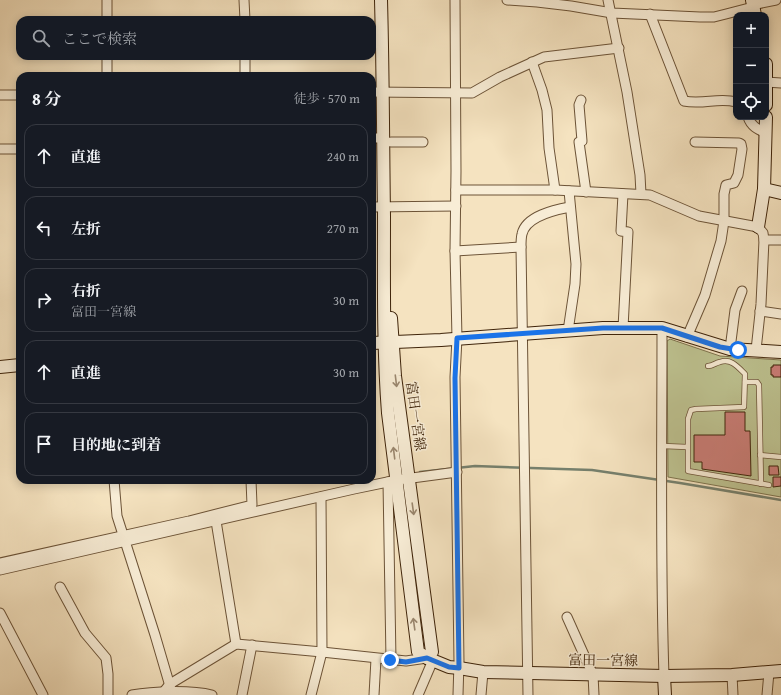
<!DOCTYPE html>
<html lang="ja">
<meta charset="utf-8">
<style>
body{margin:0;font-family:"Gentium Book Plus","Noto Serif JP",serif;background:#242831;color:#f1f3f6}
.controls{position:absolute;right:12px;top:12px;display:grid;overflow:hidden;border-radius:8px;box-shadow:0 2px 10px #0003}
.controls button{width:36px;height:36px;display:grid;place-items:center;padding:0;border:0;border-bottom:1px solid #363941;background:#171b24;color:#f1f3f6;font:20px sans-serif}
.stop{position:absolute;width:12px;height:12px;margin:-9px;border:3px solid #1a73e8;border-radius:50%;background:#fff}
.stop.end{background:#1a73e8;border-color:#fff;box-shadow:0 1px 4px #0008}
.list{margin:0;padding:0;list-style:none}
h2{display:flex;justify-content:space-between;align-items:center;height:52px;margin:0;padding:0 16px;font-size:17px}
h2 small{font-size:13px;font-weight:400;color:#9ea1a6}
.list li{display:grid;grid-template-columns:26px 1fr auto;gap:12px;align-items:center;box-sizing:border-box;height:64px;margin:0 8px 8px;padding:0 8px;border:1px solid #363941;border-radius:12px}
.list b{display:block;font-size:15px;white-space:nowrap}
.list p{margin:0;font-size:13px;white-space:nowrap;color:#9ea1a6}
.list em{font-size:13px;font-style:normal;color:#9ea1a6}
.icon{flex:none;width:22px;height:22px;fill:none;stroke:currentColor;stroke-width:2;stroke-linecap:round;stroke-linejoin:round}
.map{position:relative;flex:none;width:781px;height:695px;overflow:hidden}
.search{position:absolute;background:#171b24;box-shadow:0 2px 10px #0003;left:16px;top:16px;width:360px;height:44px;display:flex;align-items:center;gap:10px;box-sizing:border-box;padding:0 14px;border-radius:12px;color:#9ea1a6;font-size:15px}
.panel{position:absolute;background:#171b24;box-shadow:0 2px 10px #0003;left:16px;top:72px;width:360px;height:412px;border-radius:12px}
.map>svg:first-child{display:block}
.green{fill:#bec391;stroke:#7e734d}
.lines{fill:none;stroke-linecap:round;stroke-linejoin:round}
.stream{stroke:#76806d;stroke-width:2.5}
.building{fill:#cb7d77;stroke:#3e2309}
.lane-casing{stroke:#6c5337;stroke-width:6}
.street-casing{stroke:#6c5337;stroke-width:11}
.secondary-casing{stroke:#3e2309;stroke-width:14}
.lane{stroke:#f8edd6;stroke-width:4.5}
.street{stroke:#f8edd6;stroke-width:9}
.secondary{stroke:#f8edd6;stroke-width:12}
.oneway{stroke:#9b8870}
.route{stroke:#1a73e8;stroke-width:5}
.labels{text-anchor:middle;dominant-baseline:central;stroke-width:3;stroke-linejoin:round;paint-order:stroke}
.street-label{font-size:14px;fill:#3e2309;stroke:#f8edd6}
</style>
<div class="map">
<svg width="781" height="695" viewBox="0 0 781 695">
<rect width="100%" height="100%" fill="#f5e3c0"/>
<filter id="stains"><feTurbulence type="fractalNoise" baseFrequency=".005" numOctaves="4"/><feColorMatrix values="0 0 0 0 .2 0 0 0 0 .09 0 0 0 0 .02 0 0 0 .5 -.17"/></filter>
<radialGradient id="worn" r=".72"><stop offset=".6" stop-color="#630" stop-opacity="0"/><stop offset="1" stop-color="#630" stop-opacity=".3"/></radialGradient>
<!-- green -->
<polygon class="green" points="670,339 720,356 781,360 781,497 668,477 667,341"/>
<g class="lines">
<!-- stream -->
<polyline class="stream" points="420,472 475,466 592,470 680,483 781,500"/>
</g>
<!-- building -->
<g class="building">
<polygon points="773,365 781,365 781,377 773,377 773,375 771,375 771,367 773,367"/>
<polygon points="725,412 745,412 745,431 750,431 751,476 702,469 702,462 694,462 694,435 725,435"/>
<polygon points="769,466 778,466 779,475 769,475"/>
<polygon points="773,477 781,477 781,486 773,487"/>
</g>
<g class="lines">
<!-- lane casing -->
<g class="lane-casing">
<g id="lane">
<path d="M708,366c5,0 7,-3 12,-4 11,-4 18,5 25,12l-1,33 -48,2 -5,1 -3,9v52l81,14"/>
<polyline points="745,382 757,382 759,385 761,484"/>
<polyline points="663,446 687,447"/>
<polyline points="760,455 781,457"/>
</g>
</g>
<!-- street casing -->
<g class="street-casing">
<g id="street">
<polyline points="107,0 107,20"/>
<polyline points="244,0 245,20"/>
<polyline points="455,0 456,171 455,251 457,338 455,377 459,662 458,695"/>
<polyline points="507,0 537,2 571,6 612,13 700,17 714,17 726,14 753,7 757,4 776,0"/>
<polyline points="608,0 627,92 640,175 641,194"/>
<path d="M650,14l34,87c19,4 35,-4 52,1"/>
<polyline points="107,56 107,76"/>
<polyline points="245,56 245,76"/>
<polyline points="532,62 542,90 547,110 549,148 555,190"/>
<polyline points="766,82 781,83"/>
<polyline points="372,92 472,93 500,77 544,57 619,48"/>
<polyline points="0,95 20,95"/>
<polyline points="581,100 579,105 582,141 579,142 586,192"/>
<path d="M748,117c3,9 9,12 18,16"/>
<polyline points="372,138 383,138"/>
<polyline points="391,142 423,142"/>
<polyline points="0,149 20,149"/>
<polyline points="456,190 555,190 650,195 699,216 758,227 763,233 764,240 781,240"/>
<polyline points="623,194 621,231 628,232 623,328"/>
<polyline points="372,207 456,206"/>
<polyline points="455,251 521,247"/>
<polyline points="760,311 781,314"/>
<path d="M662,328c0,116 -2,232 2,348"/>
<polyline points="568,331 575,284 576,264 569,191"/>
<polyline points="687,337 705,295 721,241 724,221 724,194 726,185 734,183 738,175 742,149 741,144 739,143 695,142"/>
<polyline points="730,349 735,310 742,291"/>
<polyline points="756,350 761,304 764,240"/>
<polyline points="114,480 117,516 155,635 172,693"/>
<polyline points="388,482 391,660"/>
<polyline points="216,521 236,644"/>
<polyline points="0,563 189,521 252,505 251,480"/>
<polyline points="0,570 354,489 397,480 457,472"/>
<polyline points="60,587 85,633 106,658 108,674 108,695"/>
<polyline points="0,613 43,695"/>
<polyline points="567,617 593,675 594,695"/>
<polyline points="732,675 733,695"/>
<path d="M132,695c21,-4 60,-5 80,0"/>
<polyline points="161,695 170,684 236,644 322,652 406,661 427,658"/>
<polyline points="242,695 252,645"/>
<polyline points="311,695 322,652 321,497"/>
<polyline points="374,695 376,659"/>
<polyline points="418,695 433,660"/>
<polyline points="481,695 483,672"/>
<path d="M528,695l-7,-448c0,-4 0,-9 1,-13 4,-18 32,-24 48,-27"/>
<polyline points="767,695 769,672"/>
</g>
</g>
<!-- secondary casing -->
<g class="secondary-casing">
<g id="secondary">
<path d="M381,0c2,72 2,144 3,216 0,66 -1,132 4,197l30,239 9,6 22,9 10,1 24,4 181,4 68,-1 49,-4"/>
<polyline points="752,0 755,15"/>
<polyline points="766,64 766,105"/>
<polyline points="764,189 781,193"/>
<polyline points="758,227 764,189 766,117"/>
<polyline points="391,318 395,376 432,652 427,658"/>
<polyline points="372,343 441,340 603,328 662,328 730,349 781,352"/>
<polyline points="0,367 20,365"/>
<polyline points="664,676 665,695"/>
</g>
</g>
<!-- lane -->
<use href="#lane" class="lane"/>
<!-- street -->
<use href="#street" class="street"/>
<!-- secondary -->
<use href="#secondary" class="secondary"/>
</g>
<!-- one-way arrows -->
<defs><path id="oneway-shaft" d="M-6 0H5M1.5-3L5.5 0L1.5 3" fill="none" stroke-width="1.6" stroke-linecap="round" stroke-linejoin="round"/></defs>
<g class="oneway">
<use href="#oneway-shaft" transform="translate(396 381) rotate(83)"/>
<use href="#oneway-shaft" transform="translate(394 453) rotate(-97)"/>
<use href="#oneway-shaft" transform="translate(413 509) rotate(82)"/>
<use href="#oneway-shaft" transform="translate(414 624) rotate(-98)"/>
</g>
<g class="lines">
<!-- route -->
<polyline class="route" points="390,660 406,662 427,658 449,667 459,668 455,378 457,338 603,328 662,328 720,347 738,350"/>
</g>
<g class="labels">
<!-- street labels -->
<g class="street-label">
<text transform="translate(416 416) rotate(82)">富田一宮線</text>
<text transform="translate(603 660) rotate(1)">富田一宮線</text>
</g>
</g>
<rect width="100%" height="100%" filter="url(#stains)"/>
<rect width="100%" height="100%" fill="url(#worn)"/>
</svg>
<div class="controls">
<button>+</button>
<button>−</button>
<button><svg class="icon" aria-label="locate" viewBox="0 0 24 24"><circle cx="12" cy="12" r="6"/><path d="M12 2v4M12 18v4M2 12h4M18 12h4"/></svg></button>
</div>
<div class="stop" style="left:738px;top:350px"></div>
<div class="stop end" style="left:390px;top:660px"></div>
<div class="search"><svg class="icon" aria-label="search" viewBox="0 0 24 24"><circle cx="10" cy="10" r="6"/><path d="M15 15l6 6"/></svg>ここで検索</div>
<section class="panel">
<h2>8 分<small>徒歩 · 570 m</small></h2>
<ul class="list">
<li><svg class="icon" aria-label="ahead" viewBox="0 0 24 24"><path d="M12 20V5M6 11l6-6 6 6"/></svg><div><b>直進</b></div><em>240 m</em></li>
<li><svg class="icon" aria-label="left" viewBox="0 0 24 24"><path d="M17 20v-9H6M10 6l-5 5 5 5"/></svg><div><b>左折</b></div><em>270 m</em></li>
<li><svg class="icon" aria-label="right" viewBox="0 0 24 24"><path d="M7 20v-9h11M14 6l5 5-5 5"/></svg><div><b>右折</b><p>富田一宮線</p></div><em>30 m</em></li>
<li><svg class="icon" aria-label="ahead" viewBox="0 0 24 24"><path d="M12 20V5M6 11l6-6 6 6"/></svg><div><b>直進</b></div><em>30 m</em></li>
<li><svg class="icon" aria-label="arrive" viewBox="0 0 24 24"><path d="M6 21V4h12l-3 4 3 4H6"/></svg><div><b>目的地に到着</b></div></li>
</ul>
</section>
</div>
